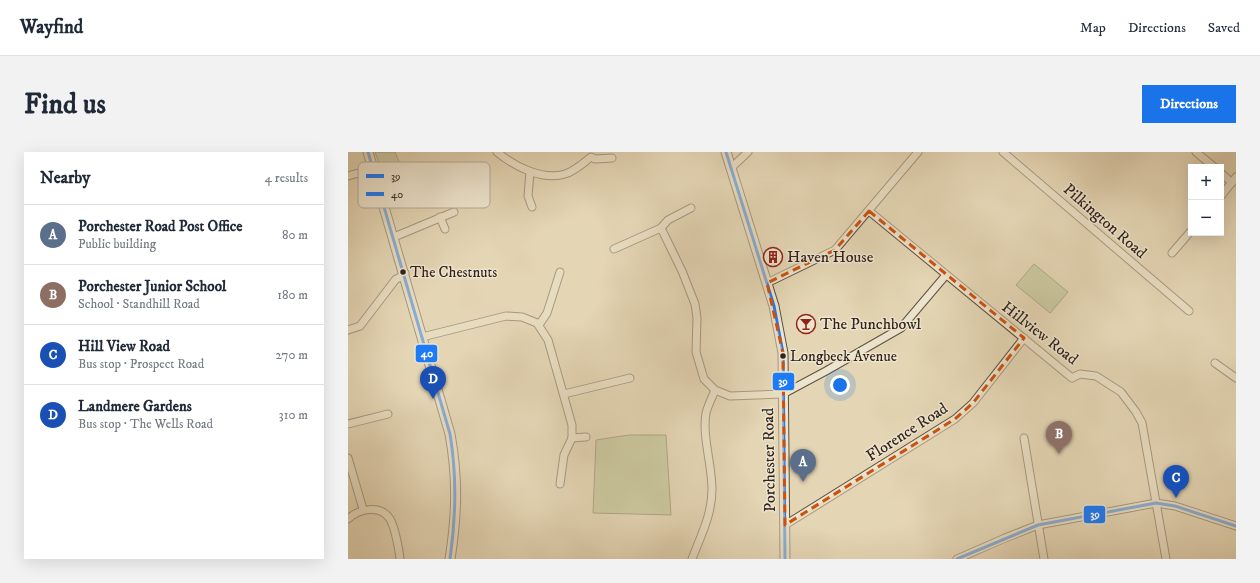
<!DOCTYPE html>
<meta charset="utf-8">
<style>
body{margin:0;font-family:"IM FELL DW Pica",serif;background:#f2f2f3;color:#1f2937}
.controls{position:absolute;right:12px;top:12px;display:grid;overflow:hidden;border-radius:0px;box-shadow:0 4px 16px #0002}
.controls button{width:36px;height:36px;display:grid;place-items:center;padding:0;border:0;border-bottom:1px solid #e0e1e3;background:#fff;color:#1f2937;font:20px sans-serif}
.you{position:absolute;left:492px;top:233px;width:14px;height:14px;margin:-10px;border:3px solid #fff;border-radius:50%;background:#1a73e8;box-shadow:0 0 0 6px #1a73e833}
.badge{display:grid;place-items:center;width:26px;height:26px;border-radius:50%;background:#1a73e8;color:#fff;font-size:13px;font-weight:700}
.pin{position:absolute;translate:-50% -33px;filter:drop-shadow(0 1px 2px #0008)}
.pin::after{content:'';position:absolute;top:21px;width:14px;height:12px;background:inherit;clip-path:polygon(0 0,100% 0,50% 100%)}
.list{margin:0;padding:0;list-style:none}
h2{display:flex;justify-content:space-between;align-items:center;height:52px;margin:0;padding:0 16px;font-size:17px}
h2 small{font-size:13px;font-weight:400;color:#747a83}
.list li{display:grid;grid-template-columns:26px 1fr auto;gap:12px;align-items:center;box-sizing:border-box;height:60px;padding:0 16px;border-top:1px solid #e0e1e3}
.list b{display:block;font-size:15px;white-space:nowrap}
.list p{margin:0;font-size:13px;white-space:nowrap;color:#747a83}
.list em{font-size:13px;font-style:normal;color:#747a83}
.map{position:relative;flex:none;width:888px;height:407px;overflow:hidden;border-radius:0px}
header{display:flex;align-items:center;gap:24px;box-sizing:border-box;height:56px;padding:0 20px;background:#fff;border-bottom:1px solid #e0e1e3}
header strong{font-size:19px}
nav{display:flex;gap:22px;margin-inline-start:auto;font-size:14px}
.intro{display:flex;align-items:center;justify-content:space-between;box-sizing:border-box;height:96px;padding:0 24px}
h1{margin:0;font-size:28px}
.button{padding:10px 18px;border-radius:0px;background:#1a73e8;color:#fff;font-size:14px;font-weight:700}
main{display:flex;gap:24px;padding:0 24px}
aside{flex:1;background:#fff;border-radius:0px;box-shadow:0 4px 16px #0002}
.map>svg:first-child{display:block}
.green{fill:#b2be8f;stroke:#727055}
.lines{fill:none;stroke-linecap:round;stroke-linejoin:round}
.minor-casing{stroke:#5e5041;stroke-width:9}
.tertiary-casing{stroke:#5e5041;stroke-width:11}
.minor{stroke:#ede4ce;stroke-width:7}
.tertiary{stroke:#ede4ce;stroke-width:9}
.bus-1-casing{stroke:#ede4ce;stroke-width:6}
.bus-2-casing{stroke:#ede4ce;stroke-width:6}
.bus-1{stroke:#1e7bf6;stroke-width:3}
.bus-2{stroke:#1e7bf6;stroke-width:3}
.marked{fill:none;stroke:#cd510e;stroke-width:3;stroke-dasharray:8 5;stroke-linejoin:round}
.bus-dot{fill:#31231b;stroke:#ede4ce;stroke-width:1.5}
.labels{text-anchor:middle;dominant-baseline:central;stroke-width:3;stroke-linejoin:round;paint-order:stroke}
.bus-label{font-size:15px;fill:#31231b;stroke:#ede4ce;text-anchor:start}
.street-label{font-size:16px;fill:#31231b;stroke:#ede4ce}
.poi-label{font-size:16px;fill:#31231b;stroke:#ede4ce;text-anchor:start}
.key{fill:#ede4ce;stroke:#b5aa98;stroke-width:1}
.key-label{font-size:11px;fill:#31231b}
.line-badge{stroke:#ede4ce;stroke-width:1.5}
.badge-label{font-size:11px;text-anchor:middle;font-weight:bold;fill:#fff}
</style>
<header>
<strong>Wayfind</strong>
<nav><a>Map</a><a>Directions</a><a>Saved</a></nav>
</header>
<div class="intro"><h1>Find us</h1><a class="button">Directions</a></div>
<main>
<aside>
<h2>Nearby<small>4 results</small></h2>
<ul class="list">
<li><span class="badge" style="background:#5c6f8a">A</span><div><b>Porchester Road Post Office</b><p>Public building</p></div><em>80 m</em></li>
<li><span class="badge" style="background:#8d6e63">B</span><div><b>Porchester Junior School</b><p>School · Standhill Road</p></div><em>180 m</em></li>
<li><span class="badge" style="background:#1a4fb4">C</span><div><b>Hill View Road</b><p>Bus stop · Prospect Road</p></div><em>270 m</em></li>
<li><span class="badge" style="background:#1a4fb4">D</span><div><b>Landmere Gardens</b><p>Bus stop · The Wells Road</p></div><em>310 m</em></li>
</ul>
</aside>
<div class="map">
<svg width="888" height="407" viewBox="0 0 888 407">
<rect width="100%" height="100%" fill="#e4d6b4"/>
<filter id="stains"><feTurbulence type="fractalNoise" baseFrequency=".005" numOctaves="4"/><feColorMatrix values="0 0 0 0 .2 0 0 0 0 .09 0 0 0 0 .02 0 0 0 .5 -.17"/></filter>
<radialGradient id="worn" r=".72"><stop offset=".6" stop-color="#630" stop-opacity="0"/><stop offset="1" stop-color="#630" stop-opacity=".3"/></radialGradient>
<!-- green -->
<g class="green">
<polygon points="27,0 47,0 52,12 43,23 36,25"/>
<polygon points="686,112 720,140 702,161 668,133"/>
<polygon points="281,283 318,283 323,363 245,361 248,288"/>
</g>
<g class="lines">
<!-- minor casing -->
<g class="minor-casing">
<g id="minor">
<path d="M149,0c17,14 45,29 68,22 10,-3 18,-11 26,-17l4,2 17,-1"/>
<polyline points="655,0 841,159"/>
<polyline points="848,0 866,15"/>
<polyline points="383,16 400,0"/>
<polyline points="182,20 180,44 184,55"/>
<polyline points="873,21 884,31"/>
<polyline points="0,24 25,17"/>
<polyline points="873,44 888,25"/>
<polyline points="521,59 724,226 732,222 748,224 773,240 788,260 794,271 818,407"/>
<polyline points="92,65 97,77"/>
<polyline points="313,76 320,68 343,56"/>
<polyline points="46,85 106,60"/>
<polyline points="266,97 313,76 334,119 347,152 349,166 348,200 356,227 367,238 382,244 435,242 478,219 553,176 598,123"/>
<polyline points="824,101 843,79"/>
<polyline points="419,131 487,98 570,0"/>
<polyline points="191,173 199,161 212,120"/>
<polyline points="0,178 12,174 48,127 51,126 57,121"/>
<polyline points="74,185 158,164 174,165 189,171 200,188 224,273 224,286 216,303 212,332"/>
<polyline points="867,211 888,226"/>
<polyline points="216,242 282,226"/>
<polyline points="0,272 40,262"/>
<polyline points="224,286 238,285"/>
<polyline points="676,286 696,407"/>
<polyline points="0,306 15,357"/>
<path d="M0,367c11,-10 32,-15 42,0 5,9 9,30 10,40"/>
<polyline points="437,373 607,267 625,251 676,186"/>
<path d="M344,407c9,-24 20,-44 20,-70 0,-24 -10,-53 -6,-76 2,-8 6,-15 9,-23"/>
<polyline points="609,407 657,386 690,373 808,351 827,354 888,374"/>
</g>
</g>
<!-- tertiary casing -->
<g class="tertiary-casing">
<g id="tertiary">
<path d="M20,0l82,282c8,44 7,81 0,125"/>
<polyline points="378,0 426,154 435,201 437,407"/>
</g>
</g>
<!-- minor -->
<use href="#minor" class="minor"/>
<!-- tertiary -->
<use href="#tertiary" class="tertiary"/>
<!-- bus-1 casing -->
<g class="bus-1-casing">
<g id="bus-1">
<polyline points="378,0 426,154 435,201 437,407"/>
<polyline points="609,407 690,373 808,351 827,354 888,374"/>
</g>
</g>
<!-- bus-2 casing -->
<g class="bus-2-casing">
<path id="bus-2" d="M20,0l82,282c7,42 6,83 0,125"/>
</g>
<!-- bus-1 -->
<use href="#bus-1" class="bus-1"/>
<!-- bus-2 -->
<use href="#bus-2" class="bus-2"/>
</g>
<!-- marked area -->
<path d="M0 0H888V407H0ZM521,59l155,127 -51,65 -18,16 -170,106 -2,-172 -16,-70 68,-33z" fill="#e4d6b4" fill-opacity=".55" fill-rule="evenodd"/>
<path class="marked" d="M521,59l155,127 -51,65 -18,16 -170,106 -2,-172 -16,-70 68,-33z"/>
<!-- icons -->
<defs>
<g id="building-ring" transform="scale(1)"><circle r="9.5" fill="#ede4ce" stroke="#8f2418" stroke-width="1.5"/><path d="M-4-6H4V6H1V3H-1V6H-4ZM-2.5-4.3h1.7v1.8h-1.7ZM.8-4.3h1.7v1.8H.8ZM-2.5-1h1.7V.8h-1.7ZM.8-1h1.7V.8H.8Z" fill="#8f2418"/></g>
<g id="bar-ring" transform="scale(1)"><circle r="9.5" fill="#ede4ce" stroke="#8f2418" stroke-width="1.5"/><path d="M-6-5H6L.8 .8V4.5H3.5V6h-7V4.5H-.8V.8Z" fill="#8f2418"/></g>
</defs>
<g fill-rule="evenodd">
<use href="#building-ring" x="425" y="105"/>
<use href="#bar-ring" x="458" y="172"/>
</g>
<!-- markers -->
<g class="bus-dot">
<circle cx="55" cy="120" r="3.5"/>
<circle cx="435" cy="204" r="3.5"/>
</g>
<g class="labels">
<!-- bus labels -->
<g class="bus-label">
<text x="62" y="120">The Chestnuts</text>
<text x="442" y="204">Longbeck Avenue</text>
</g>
<!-- street labels -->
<g class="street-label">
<text transform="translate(757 69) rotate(41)">Pilkington Road</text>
<text transform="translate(692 181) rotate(38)">Hillview Road</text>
<text transform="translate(559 280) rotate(-33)">Florence Road</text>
<text transform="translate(421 308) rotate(-91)">Porchester Road</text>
</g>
<!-- poi labels -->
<g class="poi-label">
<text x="439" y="105">Haven House</text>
<text x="472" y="172">The Punchbowl</text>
</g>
</g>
<!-- legend -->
<rect x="10" y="10" width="132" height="46" rx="6" class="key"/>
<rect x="18" y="22" width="18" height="4" fill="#1e7bf6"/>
<rect x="18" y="40" width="18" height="4" fill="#1e7bf6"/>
<g class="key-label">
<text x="43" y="28">39</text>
<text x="43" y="46">40</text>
</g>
<g class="line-badge">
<rect x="67" y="192" width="23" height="19" rx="4" fill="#1e7bf6"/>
<rect x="424" y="220" width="23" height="19" rx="4" fill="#1e7bf6"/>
<rect x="735" y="353" width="23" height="19" rx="4" fill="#1e7bf6"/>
</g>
<g class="badge-label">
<text x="79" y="205">40</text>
<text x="435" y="233">39</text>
<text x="747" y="366">39</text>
</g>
<rect width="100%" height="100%" filter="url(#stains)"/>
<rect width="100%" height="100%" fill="url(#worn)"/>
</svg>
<div class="controls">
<button>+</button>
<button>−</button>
</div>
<div class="you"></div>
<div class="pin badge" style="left:455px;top:330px;background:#5c6f8a">A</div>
<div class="pin badge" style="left:711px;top:302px;background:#8d6e63">B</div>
<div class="pin badge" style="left:828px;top:346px;background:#1a4fb4">C</div>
<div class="pin badge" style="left:85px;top:247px;background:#1a4fb4">D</div>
</div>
</main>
